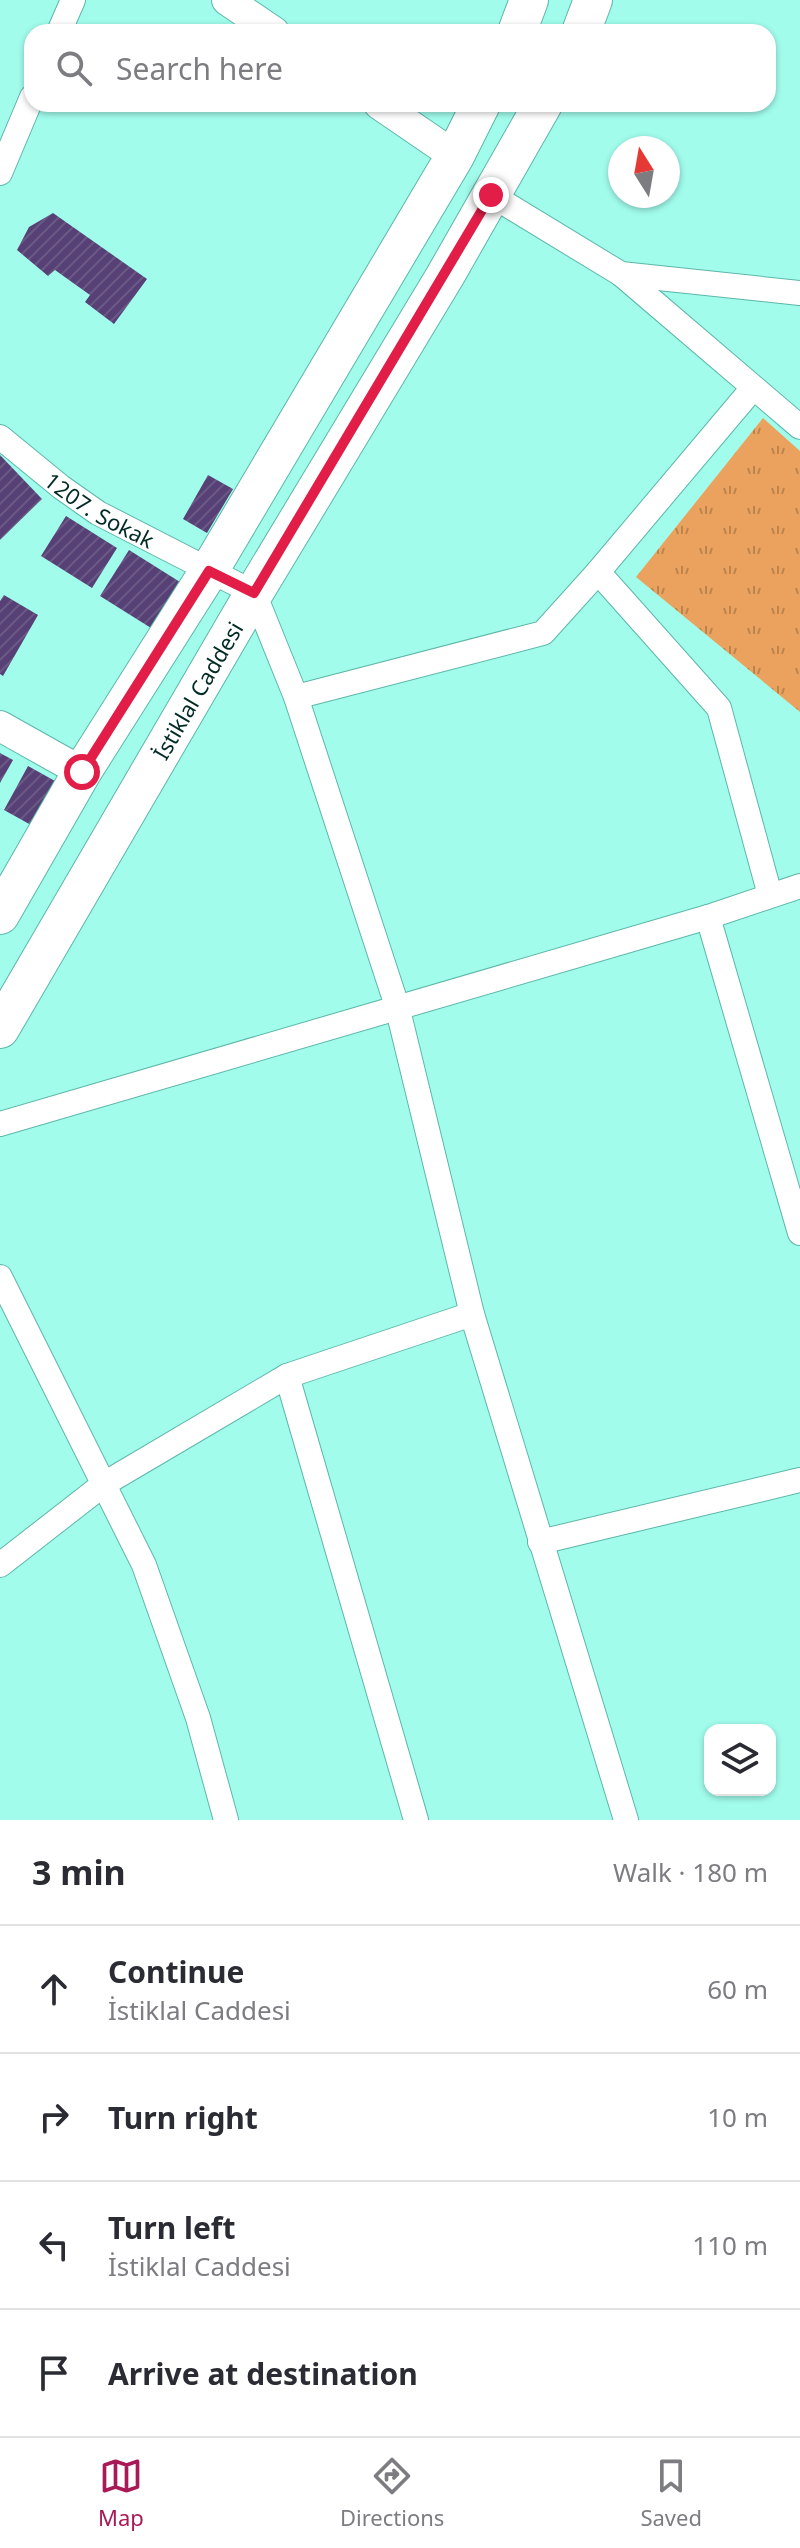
<!DOCTYPE html>
<meta charset="utf-8">
<style>
body{margin:0;font-family:"Noto Sans",sans-serif;background:#f2f2f3;color:#2b2b33}
.controls{position:absolute;right:24px;bottom:24px;display:grid;overflow:hidden;border-radius:16px;box-shadow:0 2px 6px #0004}
.controls button{width:72px;height:72px;display:grid;place-items:center;padding:0;border:0;border-bottom:2px solid #e1e1e2;background:#fff;color:#2b2b33;font:40px sans-serif}
.compass{position:absolute;left:608px;top:136px;width:72px;height:72px;border-radius:50%;background:#fff;box-shadow:0 2px 6px #0004;rotate:349deg}
.stop{position:absolute;width:24px;height:24px;margin:-18px;border:6px solid #e11d48;border-radius:50%;background:#fff}
.stop.end{background:#e11d48;border-color:#fff;box-shadow:0 2px 8px #0008}
.list{margin:0;padding:0;list-style:none}
h2{display:flex;justify-content:space-between;align-items:center;height:104px;margin:0;padding:0 32px;font-size:34px}
h2 small{font-size:26px;font-weight:400;color:#7c7c81}
.list li{display:grid;grid-template-columns:52px 1fr auto;gap:24px;align-items:center;box-sizing:border-box;height:128px;padding:0 32px;border-top:2px solid #e1e1e2}
.list b{display:block;font-size:30px;white-space:nowrap}
.list p{margin:0;font-size:26px;white-space:nowrap;color:#7c7c81}
.list em{font-size:26px;font-style:normal;color:#7c7c81}
.icon{flex:none;width:44px;height:44px;fill:none;stroke:currentColor;stroke-width:2;stroke-linecap:round;stroke-linejoin:round}
.map{position:relative;flex:none;width:800px;height:1820px;overflow:hidden}
.search{position:absolute;background:#fff;box-shadow:0 2px 6px #0004;left:24px;right:24px;top:24px;height:88px;display:flex;align-items:center;gap:20px;box-sizing:border-box;padding:0 28px;border-radius:24px;color:#7c7c81;font-size:30px}
.sheet{height:616px;background:#fff}
nav{display:flex;justify-content:space-around;align-items:center;box-sizing:border-box;height:112px;border-top:2px solid #e1e1e2;background:#fff;font-size:22px;color:#7c7c81}
nav a{display:grid;justify-items:center;gap:4px}
nav .on{color:#a91956}
.map>svg:first-child{display:block}
.park{fill:url(#park-tufts)}
.building{fill:url(#building-hatch)}
.lines{fill:none;stroke-linecap:round;stroke-linejoin:round}
.minor-casing{stroke:#5db7a9;stroke-width:26}
.tertiary-casing{stroke:#5db7a9;stroke-width:32}
.primary-casing{stroke:#5db7a9;stroke-width:40}
.minor{stroke:#fff;stroke-width:24}
.tertiary{stroke:#fff;stroke-width:30}
.primary{stroke:#fff;stroke-width:38}
.route{stroke:#e11d48;stroke-width:10}
.labels{text-anchor:middle;dominant-baseline:central;stroke-width:8;stroke-linejoin:round;paint-order:stroke}
.street-label{font-size:22px;fill:#022b25;stroke:#a1fcec}
</style>
<div class="map">
<svg width="800" height="1820" viewBox="0 0 800 1820">
<defs>
<pattern id="park-tufts" width="24" height="20" patternUnits="userSpaceOnUse" patternTransform="scale(2)"><rect width="24" height="20" fill="#eba25e"/><path d="M3 7l-1-3M5 7V3M7 7l1-3M15 17l-1-3M17 17v-4M19 17l1-3" fill="none" stroke="#bc844d"/></pattern>
<pattern id="building-hatch" width="6" height="6" patternUnits="userSpaceOnUse" patternTransform="scale(2)"><rect width="6" height="6" fill="#574075"/><path d="M-1 1l2-2M0 6l6-6M5 7l2-2" fill="none" stroke="#695984"/></pattern>
</defs>
<rect width="100%" height="100%" fill="#a1fcec"/>
<!-- park -->
<polygon class="park" points="763,418 800,451 800,712 636,577"/>
<!-- building -->
<g class="building">
<polygon points="53,213 147,279 114,324 85,302 90,295 55,270 48,276 17,250 29,227"/>
<polygon points="0,455 42,499 0,540"/>
<polygon points="208,475 233,489 207,533 183,519"/>
<polygon points="66,516 117,548 92,588 41,556"/>
<polygon points="129,550 180,582 151,628 100,596"/>
<polygon points="4,595 38,615 3,676 0,674 0,601"/>
<polygon points="0,753 13,760 0,783"/>
<polygon points="28,766 64,786 40,830 4,810"/>
</g>
<g class="lines">
<!-- minor casing -->
<g class="minor-casing">
<g id="minor">
<polyline points="59,32 73,0"/>
<polyline points="0,173 32,97"/>
<polyline points="491,195 621,274 800,427"/>
<polyline points="621,274 800,293"/>
<path id="s1" d="M0,437l61,50 37,26 156,80 42,104 101,309 75,308 154,506"/>
<polyline points="598,572 719,708 770,895"/>
<polyline points="296,697 543,633 598,572 753,388"/>
<polyline points="708,917 800,1233"/>
<polyline points="0,1124 708,917 800,886"/>
<polyline points="0,1277 144,1565 198,1718 226,1820"/>
<polyline points="287,1376 416,1820"/>
<polyline points="540,1542 800,1480"/>
<polyline points="0,1565 104,1484 287,1376 472,1314"/>
</g>
</g>
<!-- tertiary casing -->
<g class="tertiary-casing">
<g id="tertiary">
<polyline points="227,0 274,32"/>
<polyline points="379,104 455,156"/>
<polyline points="0,726 82,772"/>
</g>
</g>
<!-- primary casing -->
<g class="primary-casing">
<g id="primary">
<polyline points="517,32 529,0"/>
<polyline points="581,32 593,0"/>
<polyline points="0,915 82,772 209,571 455,156 481,104"/>
<path id="s2" d="M0,1029l254,-436 191,-317 98,-172"/>
</g>
</g>
<!-- minor -->
<use href="#minor" class="minor"/>
<!-- tertiary -->
<use href="#tertiary" class="tertiary"/>
<!-- primary -->
<use href="#primary" class="primary"/>
</g>
<g class="lines">
<!-- route -->
<polyline class="route" points="82,772 209,571 254,593 491,195"/>
</g>
<g class="labels">
<!-- street labels -->
<g class="street-label">
<text stroke="none"><textPath href="#s1" startOffset="124">1207. Sokak</textPath></text>
<text stroke="none"><textPath href="#s2" startOffset="392">İstiklal Caddesi</textPath></text>
</g>
</g>
</svg>
<div class="controls">
<button><svg class="icon" aria-label="layers" viewBox="0 0 24 24"><path d="M12 4l9 5-9 5-9-5zM3 14l9 5 9-5"/></svg></button>
</div>
<svg class="compass" viewBox="-18 -18 36 36"><path d="M0-13l5 13h-10z" fill="#e53935"/><path d="M0 13l5-13h-10z" fill="#7c7c81"/></svg>
<div class="stop" style="left:82px;top:772px"></div>
<div class="stop end" style="left:491px;top:195px"></div>
<div class="search"><svg class="icon" aria-label="search" viewBox="0 0 24 24"><circle cx="10" cy="10" r="6"/><path d="M15 15l6 6"/></svg>Search here</div>
</div>
<section class="sheet">
<h2>3 min<small>Walk · 180 m</small></h2>
<ul class="list">
<li><svg class="icon" aria-label="ahead" viewBox="0 0 24 24"><path d="M12 20V5M6 11l6-6 6 6"/></svg><div><b>Continue</b><p>İstiklal Caddesi</p></div><em>60 m</em></li>
<li><svg class="icon" aria-label="right" viewBox="0 0 24 24"><path d="M7 20v-9h11M14 6l5 5-5 5"/></svg><div><b>Turn right</b></div><em>10 m</em></li>
<li><svg class="icon" aria-label="left" viewBox="0 0 24 24"><path d="M17 20v-9H6M10 6l-5 5 5 5"/></svg><div><b>Turn left</b><p>İstiklal Caddesi</p></div><em>110 m</em></li>
<li><svg class="icon" aria-label="arrive" viewBox="0 0 24 24"><path d="M6 21V4h12l-3 4 3 4H6"/></svg><div><b>Arrive at destination</b></div></li>
</ul>
</section>
<nav>
<a class="on"><svg class="icon" aria-label="map" viewBox="0 0 24 24"><path d="M3 6l6-2 6 2 6-2v14l-6 2-6-2-6 2zM9 4v14M15 6v14"/></svg>Map</a>
<a><svg class="icon" aria-label="directions" viewBox="0 0 24 24"><path d="M12 3l9 9-9 9-9-9zM9 14v-3h6M13 9l2 2-2 2"/></svg>Directions</a>
<a><svg class="icon" aria-label="saved" viewBox="0 0 24 24"><path d="M7 4h10v16l-5-4-5 4z"/></svg>Saved</a>
</nav>
